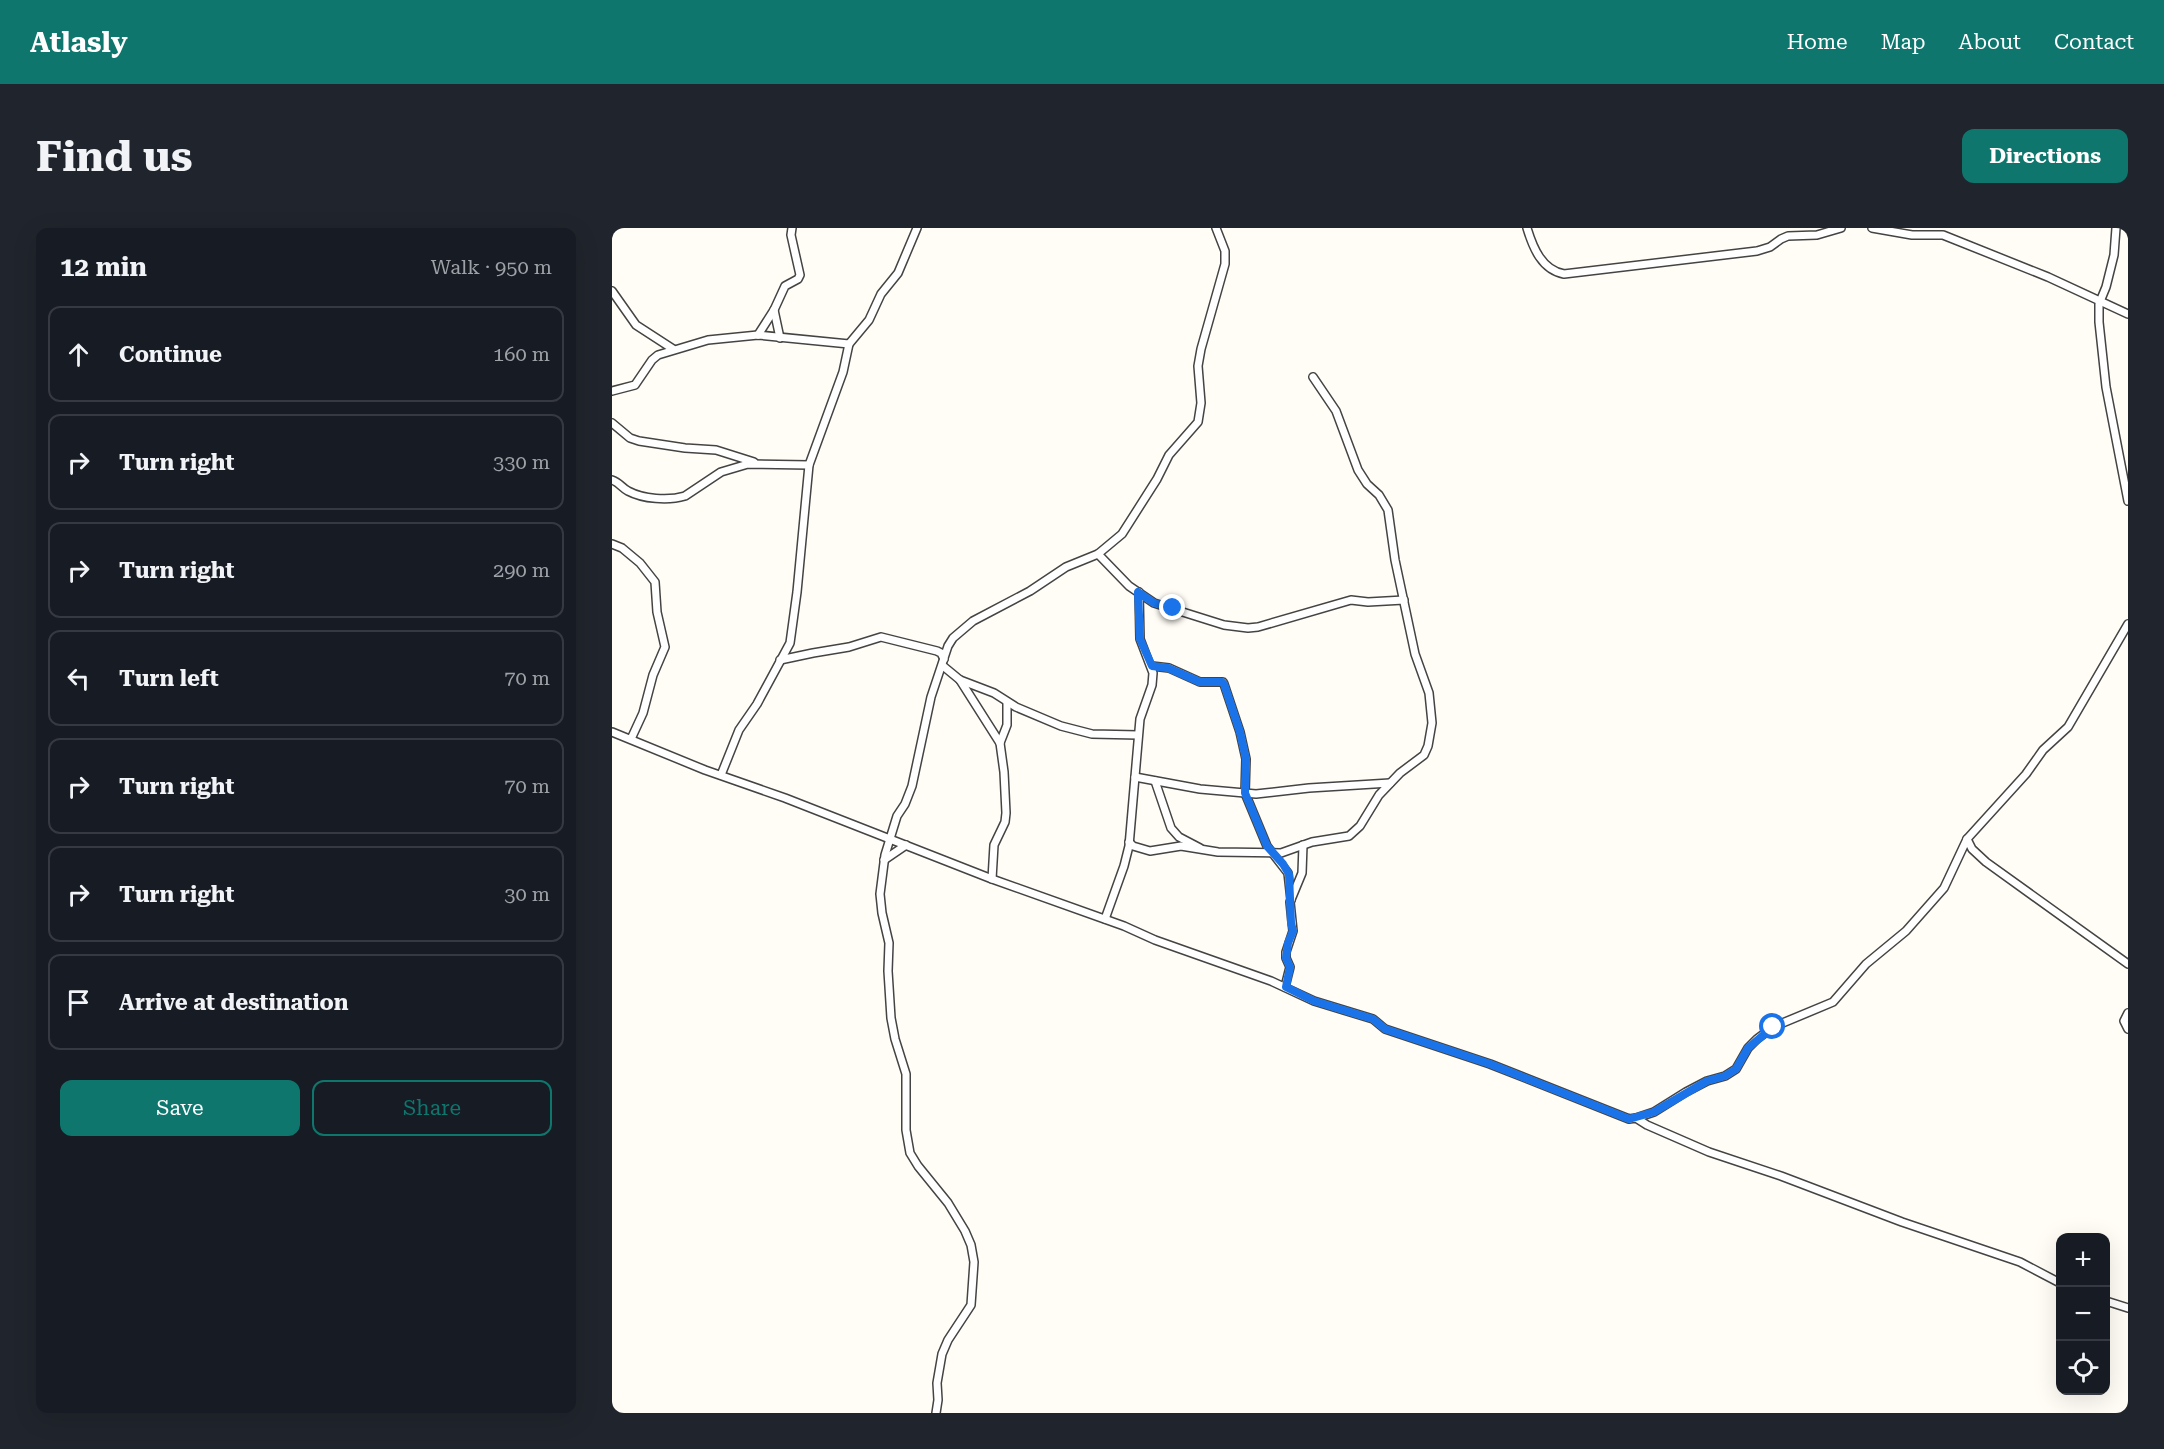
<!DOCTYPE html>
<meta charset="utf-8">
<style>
body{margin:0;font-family:"Roboto Serif",serif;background:#20242c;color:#f1f3f6}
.controls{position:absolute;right:18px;bottom:18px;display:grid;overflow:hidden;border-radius:12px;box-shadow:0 6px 24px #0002}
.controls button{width:54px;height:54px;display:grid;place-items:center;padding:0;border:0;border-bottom:2px solid #363941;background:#171b24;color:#f1f3f6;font:30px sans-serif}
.stop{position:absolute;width:18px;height:18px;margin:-14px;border:4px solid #1a73e8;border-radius:50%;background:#fff}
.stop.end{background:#1a73e8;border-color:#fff;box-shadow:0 2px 6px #0008}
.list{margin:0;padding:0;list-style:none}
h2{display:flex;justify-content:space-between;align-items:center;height:78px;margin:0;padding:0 24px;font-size:26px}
h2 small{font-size:20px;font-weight:400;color:#9ea1a6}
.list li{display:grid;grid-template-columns:39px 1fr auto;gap:18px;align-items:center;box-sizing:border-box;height:96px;margin:0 12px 12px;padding:0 12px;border:2px solid #363941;border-radius:12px}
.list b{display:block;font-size:22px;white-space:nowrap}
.list em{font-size:20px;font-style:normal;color:#9ea1a6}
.actions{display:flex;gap:12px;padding:18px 24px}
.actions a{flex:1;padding:14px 0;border:2px solid #0f766e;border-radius:12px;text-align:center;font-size:21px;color:#0f766e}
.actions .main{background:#0f766e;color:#fff}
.icon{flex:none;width:33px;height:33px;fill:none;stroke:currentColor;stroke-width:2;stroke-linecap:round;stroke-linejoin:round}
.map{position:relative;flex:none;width:1516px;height:1185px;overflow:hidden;border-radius:12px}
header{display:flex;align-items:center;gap:36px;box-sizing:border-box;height:84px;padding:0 30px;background:#0f766e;color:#fff}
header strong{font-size:28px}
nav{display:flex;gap:33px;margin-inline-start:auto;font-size:21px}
.intro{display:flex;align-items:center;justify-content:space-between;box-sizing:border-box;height:144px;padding:0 36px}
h1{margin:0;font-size:42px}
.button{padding:15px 27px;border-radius:12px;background:#0f766e;color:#fff;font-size:21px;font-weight:700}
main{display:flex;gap:36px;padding:0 36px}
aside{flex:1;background:#171b24;border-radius:12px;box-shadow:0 6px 24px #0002}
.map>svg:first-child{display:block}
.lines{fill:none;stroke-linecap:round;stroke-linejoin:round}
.street-casing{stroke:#444;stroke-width:10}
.street{stroke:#fff;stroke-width:7}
.route{stroke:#1a73e8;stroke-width:8}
</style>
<header>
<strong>Atlasly</strong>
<nav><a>Home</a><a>Map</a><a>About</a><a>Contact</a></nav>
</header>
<div class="intro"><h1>Find us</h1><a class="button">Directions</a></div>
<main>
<aside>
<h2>12 min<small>Walk · 950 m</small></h2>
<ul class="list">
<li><svg class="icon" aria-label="ahead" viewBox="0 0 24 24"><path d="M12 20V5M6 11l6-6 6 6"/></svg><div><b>Continue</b></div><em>160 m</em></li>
<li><svg class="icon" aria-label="right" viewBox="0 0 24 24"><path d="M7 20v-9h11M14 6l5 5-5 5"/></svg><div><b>Turn right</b></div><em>330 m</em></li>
<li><svg class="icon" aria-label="right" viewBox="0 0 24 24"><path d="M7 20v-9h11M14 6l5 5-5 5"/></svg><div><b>Turn right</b></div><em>290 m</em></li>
<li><svg class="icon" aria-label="left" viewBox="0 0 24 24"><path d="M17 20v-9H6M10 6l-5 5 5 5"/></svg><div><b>Turn left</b></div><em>70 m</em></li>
<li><svg class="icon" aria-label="right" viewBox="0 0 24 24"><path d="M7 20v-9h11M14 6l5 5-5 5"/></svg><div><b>Turn right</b></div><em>70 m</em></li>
<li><svg class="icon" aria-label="right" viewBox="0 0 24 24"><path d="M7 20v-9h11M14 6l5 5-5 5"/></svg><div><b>Turn right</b></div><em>30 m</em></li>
<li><svg class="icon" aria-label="arrive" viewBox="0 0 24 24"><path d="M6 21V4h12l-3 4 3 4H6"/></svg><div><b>Arrive at destination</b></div></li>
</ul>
<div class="actions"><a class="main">Save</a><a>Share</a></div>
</aside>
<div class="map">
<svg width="1516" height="1185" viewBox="0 0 1516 1185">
<rect width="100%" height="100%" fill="#fffdf5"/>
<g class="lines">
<!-- street casing -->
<g class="street-casing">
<g id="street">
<path d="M915,0c6,20 15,42 37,46l193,-23 13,-4 11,-8 7,-3 29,-1 24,-7"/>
<polyline points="1260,0 1300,7 1331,7 1436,49 1516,86"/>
<polyline points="1504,0 1502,27 1494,59 1487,76 1487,94 1494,159 1516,273"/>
<polyline points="0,63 24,97 61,121"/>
<polyline points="162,82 168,110"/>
<polyline points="146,107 162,82 173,58 186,51 188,47 179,7 180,0"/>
<polyline points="0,163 23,157 40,132 46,127 96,112 146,107 237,116"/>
<polyline points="0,195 18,210 27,213 73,220 104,222 142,234"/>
<path d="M0,252c7,2 10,8 16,11 15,8 40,10 57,5l36,-24 27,-8 61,1"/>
<polyline points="0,316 10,320 28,335 43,354 45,384 53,419 41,447 31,485 19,511"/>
<polyline points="486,326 517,358 542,375 612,397 636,400 646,399 739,372 756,374 792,372"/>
<polyline points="168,432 201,425 237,419 269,409 325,423 329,425 332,431"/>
<polyline points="331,438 348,452 382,465 404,479 449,498 480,506 526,507"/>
<polyline points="540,438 557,440 588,454 611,454 612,456 628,504 634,531 633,565 655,618 676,645 679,672"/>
<polyline points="348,452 388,515 392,544 394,585 393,594 382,617 380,651"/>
<polyline points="0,504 93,542 173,570 380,651 512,698 543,712 659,753 702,773 761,791 773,801 878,836 1017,891 1024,890 1035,897 1097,924 1169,948 1290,994 1408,1034 1448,1055"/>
<polyline points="388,515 395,497 395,474"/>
<polyline points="109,547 127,502 145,476 178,415 185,364 197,237 231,144 237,116 257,92 269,66 286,45 305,0"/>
<polyline points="523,549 588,561 644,566 697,560 778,555"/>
<polyline points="543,553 559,600 567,609 588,620"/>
<polyline points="1355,611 1360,621 1374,634 1516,736"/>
<polyline points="517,614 521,618 538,623 569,618 606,624 669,625 700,614 737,608 748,598 767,567 788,545 812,527 816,518 820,495 817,465 803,426 783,332 776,282 767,267 755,256 746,242 724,183 701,149"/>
<polyline points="272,632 294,617"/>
<polyline points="493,691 512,638 517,618 528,491 540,457 541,445 528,411 527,364"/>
<polyline points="673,759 678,739 674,730 674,724 681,703 678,674 690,645 691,617"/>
<polyline points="1516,785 1512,793 1516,801"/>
<polyline points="1024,890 1042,884 1074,864 1095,853 1113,848 1124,841 1136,820 1145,811 1161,799 1221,774 1254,736 1294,703 1332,660 1355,611 1414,546 1431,522 1456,499 1516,396"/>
<polyline points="1494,1073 1516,1080"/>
<polyline points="324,1185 326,1172 325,1155 330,1126 336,1112 359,1077 362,1034 359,1017 353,1003 336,975 306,938 298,925 294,902 294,846 283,811 279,790 276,743 277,715 270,685 268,666 273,627 285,588 293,576 300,558 319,469 336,418 341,410 361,393 418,363 454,339 486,326 510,306 545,251 557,227 586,194 589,175 586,138 589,121 613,36 613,23 604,0"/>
</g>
</g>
<!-- street -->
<use href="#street" class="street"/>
</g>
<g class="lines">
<!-- route -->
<polyline class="route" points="561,380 542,375 526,364 528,411 540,438 556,440 588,454 610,454 612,456 628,504 634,531 633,565 655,618 671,636 677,646 679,695 681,703 676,715 674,730 678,739 674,759 702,773 761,791 773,801 878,836 1017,891 1042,884 1095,853 1113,848 1124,841 1136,820 1161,799"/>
</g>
</svg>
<div class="controls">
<button>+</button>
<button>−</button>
<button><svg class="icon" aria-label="locate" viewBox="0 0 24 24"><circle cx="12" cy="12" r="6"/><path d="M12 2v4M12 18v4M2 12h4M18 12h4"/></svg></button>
</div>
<div class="stop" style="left:1161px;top:799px"></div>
<div class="stop end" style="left:561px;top:380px"></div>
</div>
</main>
